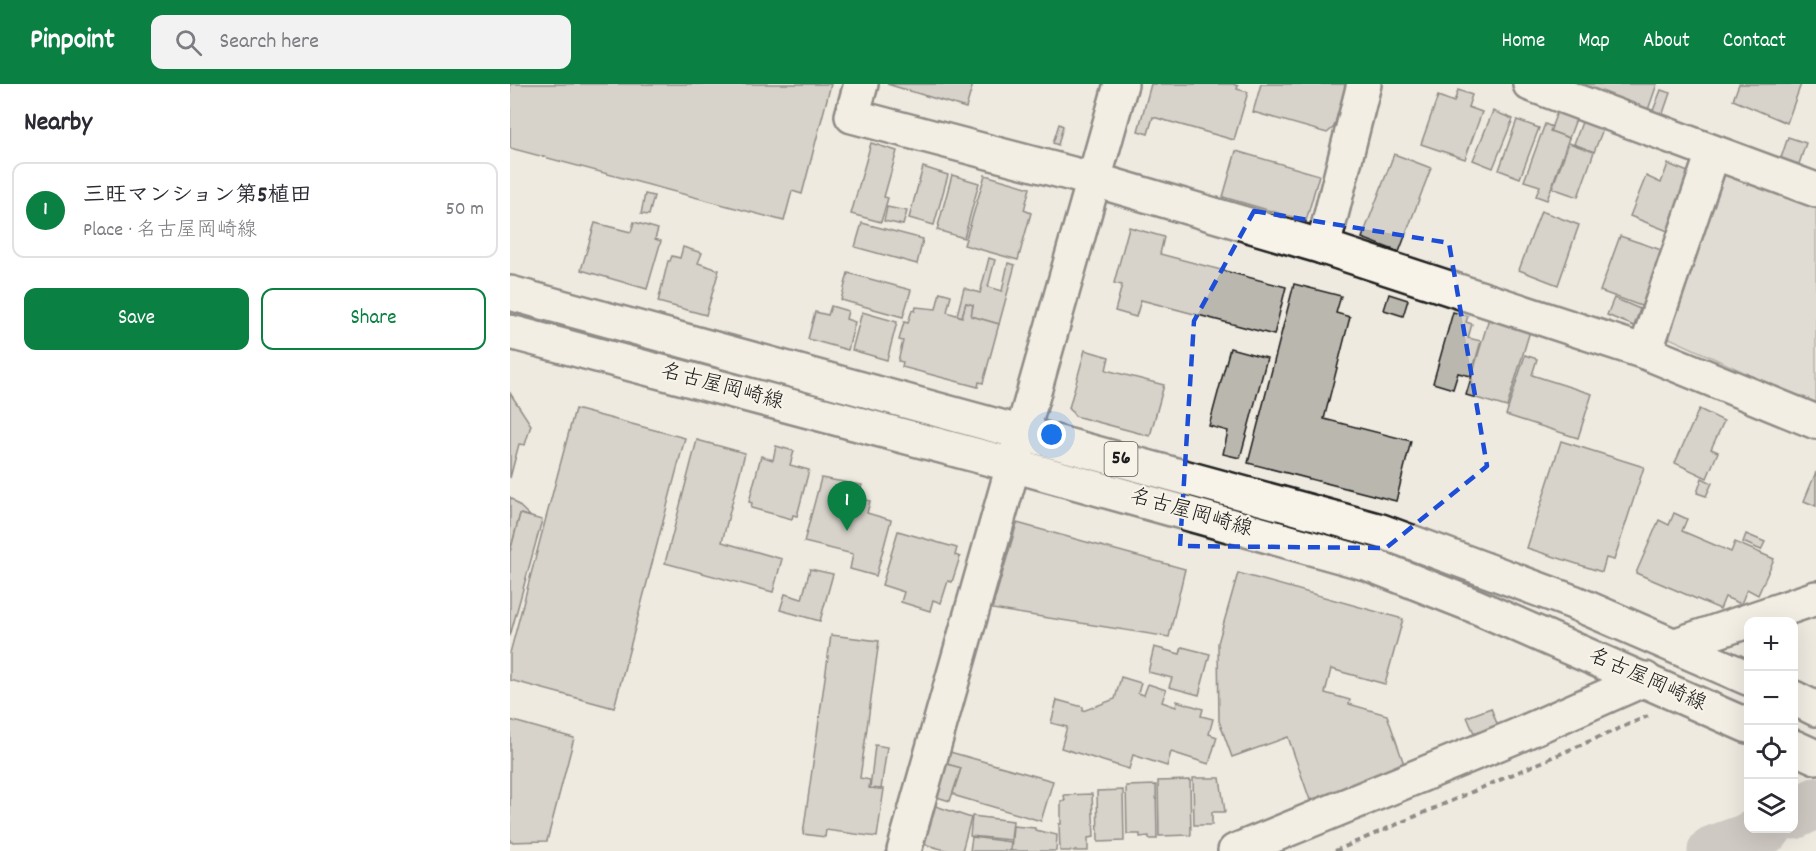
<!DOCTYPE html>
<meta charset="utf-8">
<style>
body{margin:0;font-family:Dekko,"Klee One",sans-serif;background:#f2f2f3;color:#2b2b33}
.controls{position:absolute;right:18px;bottom:18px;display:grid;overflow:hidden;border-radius:12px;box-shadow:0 6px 24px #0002}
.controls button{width:54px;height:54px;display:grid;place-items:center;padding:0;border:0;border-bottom:2px solid #e1e1e2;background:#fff;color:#2b2b33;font:30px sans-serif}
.you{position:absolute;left:542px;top:351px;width:21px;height:21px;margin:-15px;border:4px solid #fff;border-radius:50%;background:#1a73e8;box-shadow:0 0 0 9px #1a73e833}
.badge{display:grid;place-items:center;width:39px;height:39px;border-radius:50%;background:#0b8043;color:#fff;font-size:20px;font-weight:700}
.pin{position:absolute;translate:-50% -50px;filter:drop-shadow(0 2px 3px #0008)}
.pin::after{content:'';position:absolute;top:32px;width:21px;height:18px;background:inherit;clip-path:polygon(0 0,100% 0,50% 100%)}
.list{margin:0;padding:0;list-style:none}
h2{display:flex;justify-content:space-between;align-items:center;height:78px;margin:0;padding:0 24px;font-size:26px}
h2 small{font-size:20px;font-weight:400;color:#7c7c81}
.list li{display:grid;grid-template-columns:39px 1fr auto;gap:18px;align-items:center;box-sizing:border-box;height:96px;margin:0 12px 12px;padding:0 12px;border:2px solid #e1e1e2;border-radius:12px}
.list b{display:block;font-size:22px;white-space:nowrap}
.list p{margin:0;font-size:20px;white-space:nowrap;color:#7c7c81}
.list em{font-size:20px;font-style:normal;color:#7c7c81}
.actions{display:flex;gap:12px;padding:18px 24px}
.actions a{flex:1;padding:14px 0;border:2px solid #0b8043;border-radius:12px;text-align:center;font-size:21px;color:#0b8043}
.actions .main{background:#0b8043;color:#fff}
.icon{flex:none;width:33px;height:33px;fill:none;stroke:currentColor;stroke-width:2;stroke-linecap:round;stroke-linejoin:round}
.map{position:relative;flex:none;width:1306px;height:767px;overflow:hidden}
header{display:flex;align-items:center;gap:36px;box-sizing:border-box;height:84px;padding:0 30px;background:#0b8043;color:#fff}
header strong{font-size:28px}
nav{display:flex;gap:33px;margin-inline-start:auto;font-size:21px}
.search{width:420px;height:54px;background:#f2f2f3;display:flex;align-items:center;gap:15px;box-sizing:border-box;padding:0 21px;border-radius:12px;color:#7c7c81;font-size:22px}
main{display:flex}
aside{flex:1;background:#fff}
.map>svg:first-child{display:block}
.green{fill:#cfccc3;stroke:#767470;stroke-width:1.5}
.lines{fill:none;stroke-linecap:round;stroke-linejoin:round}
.river{stroke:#a6a39d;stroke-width:51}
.building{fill:#bab7af;stroke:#1c1c1c;stroke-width:1.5}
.minor-casing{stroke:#1c1c1c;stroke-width:38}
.major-casing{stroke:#1c1c1c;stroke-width:38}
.path{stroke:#1c1c1c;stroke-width:4;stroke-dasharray:6 4.5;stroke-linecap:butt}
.minor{stroke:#f7f3e8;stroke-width:33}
.major{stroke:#f7f3e8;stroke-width:33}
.marked{fill:none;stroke:#1d4ed8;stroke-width:4.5;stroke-dasharray:12 8;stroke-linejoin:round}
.labels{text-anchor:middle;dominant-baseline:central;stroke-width:4.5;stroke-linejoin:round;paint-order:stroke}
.shield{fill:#f7f3e8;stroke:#5e5c59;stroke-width:1.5}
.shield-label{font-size:20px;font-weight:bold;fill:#1c1c1c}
.street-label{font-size:21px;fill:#1c1c1c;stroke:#f7f3e8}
</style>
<header>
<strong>Pinpoint</strong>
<div class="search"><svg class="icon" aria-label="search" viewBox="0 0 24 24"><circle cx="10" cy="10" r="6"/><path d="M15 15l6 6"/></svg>Search here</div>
<nav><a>Home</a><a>Map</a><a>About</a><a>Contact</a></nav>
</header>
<main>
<aside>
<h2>Nearby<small></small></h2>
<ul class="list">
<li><span class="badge">1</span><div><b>三旺マンション第5植田</b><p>Place · 名古屋岡崎線</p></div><em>50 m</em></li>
</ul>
<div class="actions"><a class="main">Save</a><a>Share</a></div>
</aside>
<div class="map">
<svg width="1306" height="767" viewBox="0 0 1306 767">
<rect width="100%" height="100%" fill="#eeeae0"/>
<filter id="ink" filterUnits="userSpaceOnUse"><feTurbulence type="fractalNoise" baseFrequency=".0167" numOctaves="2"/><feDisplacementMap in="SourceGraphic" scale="12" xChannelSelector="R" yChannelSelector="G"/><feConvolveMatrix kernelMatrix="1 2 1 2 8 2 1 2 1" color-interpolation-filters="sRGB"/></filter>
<g filter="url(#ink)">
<!-- green -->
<polygon class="green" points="1216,88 1306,122 1306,321 1153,251"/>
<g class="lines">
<!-- river -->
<g class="river">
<polyline points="1284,730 1306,719"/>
<polyline points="1203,767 1234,756 1257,744"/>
</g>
</g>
<!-- building -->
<g class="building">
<polygon points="0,0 321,0 292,110 282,107 274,137 0,64"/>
<polygon points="377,0 463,0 456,24"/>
<polygon points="641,0 723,0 728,2 727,5 738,8 724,56 643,33 638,50 628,47"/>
<polygon points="751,0 836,0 824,43 817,49 743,28"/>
<polygon points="1062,0 1147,0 1138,26"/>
<polygon points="1229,0 1291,0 1277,39 1223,16"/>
<polygon points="948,6 962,11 958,23 972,28 955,75 911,60 928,12 944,18"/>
<polygon points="1151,6 1160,9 1151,35 1141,32"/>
<polygon points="983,27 1003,35 983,84 963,76"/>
<polygon points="1047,28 1066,35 1059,54 1040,47"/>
<polygon points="1007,36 1029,44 1010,94 989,86"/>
<polygon points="1072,38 1093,45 1084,68 1064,60"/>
<polygon points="549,40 553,42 548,61 543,59"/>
<polygon points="1035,40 1042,43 1040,47 1059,54 1037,116 1026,112 1030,102 1014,97"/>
<polygon points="1278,53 1296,59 1289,80 1271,74"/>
<polygon points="361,59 387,67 374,113 378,114 371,138 341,130"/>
<polygon points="1059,59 1084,68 1068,113 1042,104"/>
<polygon points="726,67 809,91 796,137 713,113"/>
<polygon points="884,70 921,84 889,168 852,154"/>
<polygon points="1158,80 1188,92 1168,151 1120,132 1136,92 1151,99"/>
<polygon points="413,83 438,91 424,141 399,134"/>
<polygon points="442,91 469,99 454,154 427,146"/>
<polygon points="475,91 520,104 514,126 521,129 508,176 454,161"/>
<polygon points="135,110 144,112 139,131 131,130"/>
<polygon points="377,123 397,127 393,141 374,137"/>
<polygon points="1031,127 1069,141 1048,201 1009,186"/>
<polygon points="124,138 148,145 145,155 151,157 137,205 71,186 85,139 121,148"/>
<polygon points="352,139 413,155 407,180 345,163"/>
<polygon points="619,143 654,153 650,170 776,203 764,251 631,216 626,233 605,227 612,201 604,199"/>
<polygon points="1110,152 1163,170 1142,226 1090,207"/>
<polygon points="173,163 192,169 188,179 209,186 196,231 148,218 158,177 160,177 162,172 170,174"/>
<polygon points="479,174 485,176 478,203 492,207 498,179 505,181 489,240 461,232 463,221 456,219 452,233 447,231 454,204 470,209"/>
<polygon points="338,189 401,206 393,233 331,216"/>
<polygon points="784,200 831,212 826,229 840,233 814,335 901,357 886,417 738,379"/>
<polygon points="430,208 441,211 437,228 452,233 456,219 463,221 461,232 489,240 473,299 469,298 468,303 392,283 393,278 388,277 393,257 389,256 394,238 398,239 402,226 405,227 406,223 426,225"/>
<polygon points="879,210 898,216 893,232 874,226"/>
<polygon points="1104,214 1130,225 1124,242 1097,231"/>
<polygon points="321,222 338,227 336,235 345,238 338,266 298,255 305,228 318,231"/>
<polygon points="352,228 387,238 377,276 342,266"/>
<polygon points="943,228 958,232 956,238 962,240 958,254 971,257 961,292 948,289 943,305 923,299"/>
<polygon points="979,234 1020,247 997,323 956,311"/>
<polygon points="720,264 757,274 730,374 713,370 718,347 699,342"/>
<polygon points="575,266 599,273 596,286 654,301 640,352 565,332 559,324"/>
<polygon points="1015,271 1027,275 1022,291 1082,310 1068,354 996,331"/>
<polygon points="0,309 21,341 15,361 9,360 0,394"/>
<polygon points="65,325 175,354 104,624 0,596 0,569"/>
<polygon points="1189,325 1214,337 1201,365 1208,368 1197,394 1165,379"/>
<polygon points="187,356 235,369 212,458 272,475 263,508 155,479"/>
<polygon points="1051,357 1134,383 1104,476 1096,474 1092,488 1017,464"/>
<polygon points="266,362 284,367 280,381 299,386 287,432 283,431 282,435 241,424 242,419 239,418 251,372 263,376"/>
<polygon points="1306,388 1306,422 1294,417"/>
<polygon points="311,394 352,401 348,413 360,417 357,429 381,436 366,492 340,485 343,470 294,458"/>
<polygon points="1192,394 1202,399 1196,412 1187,409"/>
<polygon points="0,413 21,433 10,430 0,468"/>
<polygon points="1164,429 1177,435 1172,447 1221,468 1225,458 1264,475 1248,511 1237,505 1231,520 1215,513 1210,525 1126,489 1149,436 1159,441"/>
<polygon points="10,430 32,436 0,552 0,468"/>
<polygon points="507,439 675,485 659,553 482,525"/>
<polygon points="388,447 447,464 445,471 450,473 442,498 438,497 431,519 423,516 420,527 391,518 394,508 372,501"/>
<polygon points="1236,450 1255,458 1251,466 1233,458"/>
<polygon points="300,485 323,490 310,537 270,526 275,510 292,515"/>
<polygon points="728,489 893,535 875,600 821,585 815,609 840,616 839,620 877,631 895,683 800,716 778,653 722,673 709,637 708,559"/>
<polygon points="321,551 369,557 350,694 360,696 359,704 374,705 367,753 316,746 315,753 293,750"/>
<polygon points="644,563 670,570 672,563 700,570 689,611 659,603 662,594 638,588"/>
<polygon points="611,593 631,599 628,609 634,611 638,600 656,606 652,618 666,623 667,617 693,625 691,632 703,635 699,650 707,653 699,680 661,668 657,682 623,671 619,685 551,664 557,643 541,639 547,616 573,623 573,627 605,615"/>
<polygon points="981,624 989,645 966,654 957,633"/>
<polygon points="0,636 64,654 37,757 0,758"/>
<polygon points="365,661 377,663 371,705 360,704"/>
<polygon points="440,668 543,697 531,737 446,712 443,709 451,684 436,680"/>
<polygon points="430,678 451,684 440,717 420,711"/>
<polygon points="683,694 710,694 715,728 702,728 702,741 684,741"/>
<polygon points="680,696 681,751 649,752 648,697"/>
<polygon points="646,701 647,755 639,755 639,752 630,753 630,750 617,750 616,702"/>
<polygon points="613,706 614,757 588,758 587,707"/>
<polygon points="582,710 584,753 578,754 578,767 550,767 549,740 551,740 551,717 555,717 554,711"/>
<polygon points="420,720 461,734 452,767 439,767 409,759"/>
<polygon points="462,732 503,737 501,756 460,752"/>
<polygon points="503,742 525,744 525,746 547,751 546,767 501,767"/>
<polygon points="462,753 501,758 500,767 460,767"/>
</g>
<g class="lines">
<!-- minor casing -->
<g class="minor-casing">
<g id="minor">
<polyline points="351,0 342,32 585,96 813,163 1135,268 1306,338"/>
<polyline points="1020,0 1306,106"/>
<polyline points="813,163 854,0"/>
<polyline points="1135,268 1203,69"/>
<polyline points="1166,561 1306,514"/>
<polyline points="394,767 611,0"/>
<polyline points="725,767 1004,653 1135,595"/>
</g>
</g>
<!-- major casing -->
<g class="major-casing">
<g id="major">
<polyline points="0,209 871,447 1063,518 1238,594"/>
<polyline points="0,248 503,381 859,480 965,522 1238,642"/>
<polyline points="1284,614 1306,625"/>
<polyline points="1284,663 1306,673"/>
</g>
</g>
<!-- path -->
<polyline class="path" points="825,767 1138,632"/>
<!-- minor -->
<use href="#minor" class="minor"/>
<!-- major -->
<use href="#major" class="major"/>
</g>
</g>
<!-- marked area -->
<path d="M0 0H1306V767H0ZM744,127l195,32 38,223 -101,82 -206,-2 14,-225z" fill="#eeeae0" fill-opacity=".55" fill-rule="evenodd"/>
<path class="marked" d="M744,127l195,32 38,223 -101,82 -206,-2 14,-225z"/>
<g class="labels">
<!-- shield labels -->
<rect class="shield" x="594.5" y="358" width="33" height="34" rx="4.5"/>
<g class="shield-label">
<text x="611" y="375">56</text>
</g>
<!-- street labels -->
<g class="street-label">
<text transform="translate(212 304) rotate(15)">名古屋岡崎線</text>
<text transform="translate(681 430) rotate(16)">名古屋岡崎線</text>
<text transform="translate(1137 597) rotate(24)">名古屋岡崎線</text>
</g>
</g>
</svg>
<div class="controls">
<button>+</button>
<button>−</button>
<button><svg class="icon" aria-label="locate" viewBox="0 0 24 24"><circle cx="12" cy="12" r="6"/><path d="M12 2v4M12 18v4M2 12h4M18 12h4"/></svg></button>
<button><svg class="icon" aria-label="layers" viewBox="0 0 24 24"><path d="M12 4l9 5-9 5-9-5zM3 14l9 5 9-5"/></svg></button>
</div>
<div class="you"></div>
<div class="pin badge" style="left:337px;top:447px">1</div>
</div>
</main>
